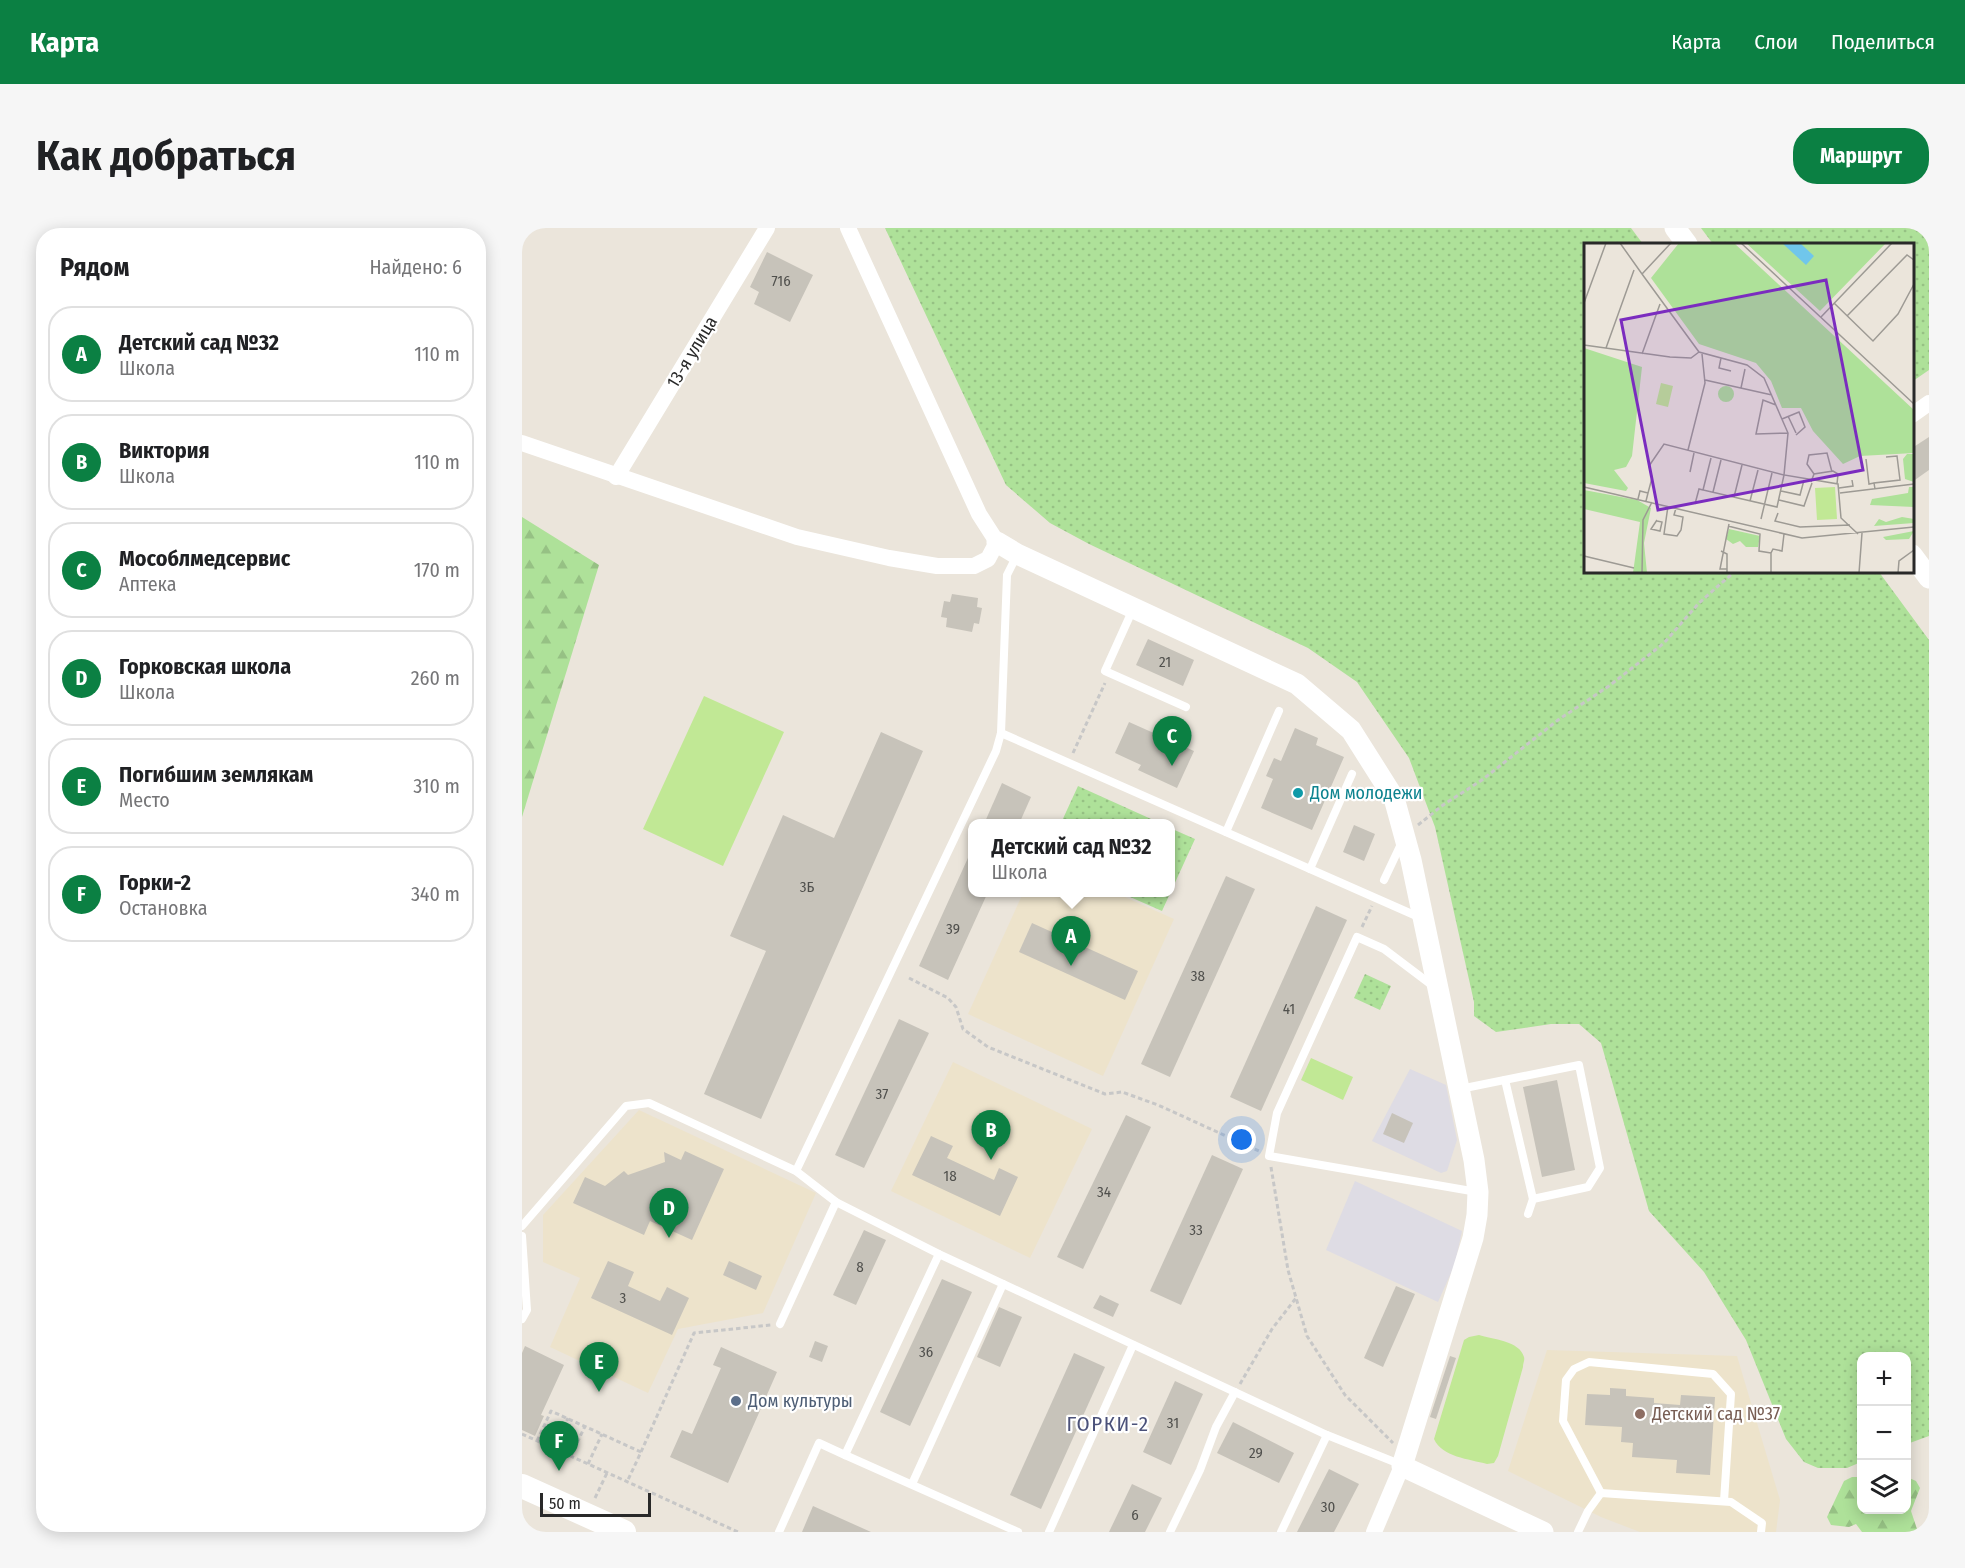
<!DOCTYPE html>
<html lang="ru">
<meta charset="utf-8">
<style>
body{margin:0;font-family:"Fira Sans Condensed",sans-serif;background:#f6f6f6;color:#202124}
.controls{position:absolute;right:18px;bottom:18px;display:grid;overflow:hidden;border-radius:12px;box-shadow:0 3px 15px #0003}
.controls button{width:54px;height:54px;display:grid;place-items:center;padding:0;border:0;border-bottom:2px solid #e0e0e0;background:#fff;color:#202124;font:30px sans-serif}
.scale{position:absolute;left:18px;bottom:15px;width:111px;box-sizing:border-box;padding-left:6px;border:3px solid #292929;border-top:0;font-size:16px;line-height:21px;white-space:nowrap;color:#292929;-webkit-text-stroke:4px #fff;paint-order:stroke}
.you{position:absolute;left:720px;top:912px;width:21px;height:21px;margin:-15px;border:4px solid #fff;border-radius:50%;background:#1a73e8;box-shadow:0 0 0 9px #1a73e833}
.badge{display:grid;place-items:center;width:39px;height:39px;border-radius:50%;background:#0b8043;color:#fff;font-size:20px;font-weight:700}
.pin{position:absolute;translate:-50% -50px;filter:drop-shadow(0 2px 3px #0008)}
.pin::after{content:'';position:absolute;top:32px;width:21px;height:18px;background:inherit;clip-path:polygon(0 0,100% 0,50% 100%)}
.popup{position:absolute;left:446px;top:591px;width:207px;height:78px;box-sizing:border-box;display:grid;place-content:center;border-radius:12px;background:#fff;filter:drop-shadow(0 2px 4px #0005);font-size:20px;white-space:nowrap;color:#757577}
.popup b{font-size:22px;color:#202124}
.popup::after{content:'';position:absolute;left:50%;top:100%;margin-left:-12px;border:12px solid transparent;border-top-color:#fff}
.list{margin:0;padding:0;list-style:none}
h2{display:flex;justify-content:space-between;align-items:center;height:78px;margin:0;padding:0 24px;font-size:26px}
h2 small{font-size:20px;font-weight:400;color:#757577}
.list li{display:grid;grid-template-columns:39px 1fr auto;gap:18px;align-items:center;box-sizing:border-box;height:96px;margin:0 12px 12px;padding:0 12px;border:2px solid #e0e0e0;border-radius:24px}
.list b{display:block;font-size:22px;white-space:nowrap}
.list p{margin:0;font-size:20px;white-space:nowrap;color:#757577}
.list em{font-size:20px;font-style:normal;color:#757577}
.icon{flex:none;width:33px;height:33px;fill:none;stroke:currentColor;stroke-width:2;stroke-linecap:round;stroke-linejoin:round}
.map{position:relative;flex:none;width:1407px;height:1304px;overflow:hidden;border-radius:24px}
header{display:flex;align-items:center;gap:36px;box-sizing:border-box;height:84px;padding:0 30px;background:#0b8043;color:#fff}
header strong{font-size:28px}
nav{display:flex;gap:33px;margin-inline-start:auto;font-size:21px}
.intro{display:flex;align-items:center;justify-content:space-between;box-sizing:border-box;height:144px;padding:0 36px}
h1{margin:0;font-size:42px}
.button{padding:15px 27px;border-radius:24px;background:#0b8043;color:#fff;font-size:21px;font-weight:700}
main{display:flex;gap:36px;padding:0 36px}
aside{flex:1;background:#fff;border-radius:24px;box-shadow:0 3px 15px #0003}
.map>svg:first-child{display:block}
.industrial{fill:#dedce4}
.education{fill:#ede3cb}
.green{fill:url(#green-dots)}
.forest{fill:url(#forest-firs)}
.pitch{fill:#c1e895}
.building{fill:#c7c3ba}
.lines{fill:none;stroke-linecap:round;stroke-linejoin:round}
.path{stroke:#c7c7c7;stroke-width:3;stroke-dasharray:4.5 3;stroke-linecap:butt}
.service{stroke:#fff;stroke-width:8}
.minor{stroke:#fff;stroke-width:16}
.tertiary{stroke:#fff;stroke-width:21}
.secondary{stroke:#fff;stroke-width:24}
.culture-dot{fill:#0f9aa8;stroke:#fff;stroke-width:2}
.service-dot{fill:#5c6f8a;stroke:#fff;stroke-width:2}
.education-dot{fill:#8d6e63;stroke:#fff;stroke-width:2}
.labels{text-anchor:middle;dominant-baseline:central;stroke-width:4.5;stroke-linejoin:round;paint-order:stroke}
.number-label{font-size:15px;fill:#50504d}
.street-label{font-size:18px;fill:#292929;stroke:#fff}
.culture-label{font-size:18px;fill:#0d838f;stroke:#fff;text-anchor:start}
.service-label{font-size:18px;fill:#4e5e75;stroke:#fff;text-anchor:start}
.education-label{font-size:18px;fill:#785e54;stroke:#fff;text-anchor:start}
.quarter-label{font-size:21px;letter-spacing:1.5px;fill:#4b5179;stroke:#fff}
.inset-road{fill:none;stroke:#9d9a94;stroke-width:1.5}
.view{fill:#7b2cbf;fill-opacity:0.15;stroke:#7b2cbf;stroke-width:3}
.inset-edge{fill:none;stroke:#292929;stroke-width:3}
</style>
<header>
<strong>Карта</strong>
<nav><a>Карта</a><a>Слои</a><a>Поделиться</a></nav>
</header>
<div class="intro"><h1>Как добраться</h1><a class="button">Маршрут</a></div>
<main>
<aside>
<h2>Рядом<small>Найдено: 6</small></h2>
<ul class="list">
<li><span class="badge">A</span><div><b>Детский сад №32</b><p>Школа</p></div><em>110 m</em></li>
<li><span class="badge">B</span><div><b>Виктория</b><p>Школа</p></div><em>110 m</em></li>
<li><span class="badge">C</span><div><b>Мособлмедсервис</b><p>Аптека</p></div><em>170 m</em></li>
<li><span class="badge">D</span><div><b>Горковская школа</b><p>Школа</p></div><em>260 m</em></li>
<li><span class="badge">E</span><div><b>Погибшим землякам</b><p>Место</p></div><em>310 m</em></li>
<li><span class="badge">F</span><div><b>Горки-2</b><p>Остановка</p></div><em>340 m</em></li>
</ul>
</aside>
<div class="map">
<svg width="1407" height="1304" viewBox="0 0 1407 1304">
<defs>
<pattern id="green-dots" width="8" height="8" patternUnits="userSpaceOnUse" patternTransform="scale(1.5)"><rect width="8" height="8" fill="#aee199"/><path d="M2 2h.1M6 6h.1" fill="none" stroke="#96c184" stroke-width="1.8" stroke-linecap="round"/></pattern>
<pattern id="forest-firs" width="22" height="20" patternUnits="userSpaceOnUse" patternTransform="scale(1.5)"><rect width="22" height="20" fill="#aee199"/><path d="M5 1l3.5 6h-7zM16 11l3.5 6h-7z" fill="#96c184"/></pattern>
</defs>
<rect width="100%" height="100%" fill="#ebe5db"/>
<!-- industrial -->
<g class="industrial">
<polygon points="888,841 924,857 935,912 925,943 919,945 850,913"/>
<polygon points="833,953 940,1003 933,1036 916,1074 804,1022"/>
</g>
<!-- education -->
<g class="education">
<polygon points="501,665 594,665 652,691 581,848 446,786"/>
<polygon points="431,834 570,901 508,1030 369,963"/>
<polygon points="117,882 294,965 241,1085 156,1101 126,1165 28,1119 58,1050 21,1034 21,987"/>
<polygon points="1025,1122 1215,1128 1258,1272 1254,1304 1118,1304 1079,1289 986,1243"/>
</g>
<!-- green -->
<g class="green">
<polygon points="363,0 1109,0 1121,16 1064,16 1064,344 1357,344 1407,412 1407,1208 1385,1216 1384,1128 1340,1128 1339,1234 1325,1240 1296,1240 1282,1234 1264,1211 1224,1112 1182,1044 1127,983 1079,815 1057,796 1029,796 974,804 952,788 952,774 913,599 887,530 835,454 786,420 567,316 528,295 484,257"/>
<polygon points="1179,0 1407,0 1407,142 1391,153 1390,16 1191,16"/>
<polygon points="556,558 638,595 539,595"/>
<polygon points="648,600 673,611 640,683 599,665 648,664"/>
<polygon points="843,746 869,758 858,782 832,770"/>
</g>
<!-- forest -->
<g class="forest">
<polygon points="0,289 77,337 0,589"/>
<polygon points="1330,1249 1339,1249 1340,1282 1384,1282 1385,1249 1394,1253 1398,1260 1389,1283 1396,1304 1340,1304 1334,1296 1327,1299 1309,1297 1305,1289 1322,1253"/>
</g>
<!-- pitch -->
<g class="pitch">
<polygon points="182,468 262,504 201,638 121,601"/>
<polygon points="789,830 831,849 821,872 779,852"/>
<path d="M957,1107c13,4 41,6 45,22 1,3 -1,6 -1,10l-25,89 -4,7 -7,1c-18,-5 -45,-7 -53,-25l30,-99 5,-3z"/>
</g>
<!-- building -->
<g class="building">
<polygon points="245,24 291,47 268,94 232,76 237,64 228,59"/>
<polygon points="1407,209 1407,242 1390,254 1390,220"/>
<polygon points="430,366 456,370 455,379 460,380 457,396 452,395 450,404 424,399 425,390 419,389 422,373 428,374"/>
<polygon points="626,411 672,432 661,458 614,437"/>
<polygon points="607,494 672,523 655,560 616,542 619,537 593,525"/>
<polygon points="773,500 796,510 794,517 822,529 790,602 739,580 751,551 744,548 752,530 759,533"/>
<polygon points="359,504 401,523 239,891 182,866 244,723 208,708 261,587 312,610"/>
<polygon points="480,555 509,569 497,596 462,596"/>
<polygon points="832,597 853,606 842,633 821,624"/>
<polygon points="450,621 450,664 466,664 426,752 397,738"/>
<polygon points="704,648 733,661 648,849 619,836"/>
<polygon points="794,678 825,692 739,883 708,869"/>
<polygon points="510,695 616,743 603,772 497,724"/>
<polygon points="377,791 407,805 342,940 313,927"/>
<polygon points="1035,852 1053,942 1020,949 1001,859"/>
<polygon points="870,885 891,895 882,915 861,906"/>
<polygon points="604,887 629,899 561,1041 535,1029"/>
<polygon points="409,908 431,918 425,930 472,952 477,940 496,949 478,988 390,947"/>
<polygon points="163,923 202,941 170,1012 128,993 122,1007 51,975 63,949 83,958 102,943 106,947 143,934 142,924 159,932"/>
<polygon points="690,927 721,941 659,1077 628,1063"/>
<polygon points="342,1002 364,1012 334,1077 311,1067"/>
<polygon points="86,1033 112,1044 106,1058 138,1073 145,1059 167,1070 150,1107 69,1070"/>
<polygon points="207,1033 240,1048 234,1062 201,1047"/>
<polygon points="420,1051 450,1064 388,1198 358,1184"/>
<polygon points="874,1058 893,1066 861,1139 842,1130"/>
<polygon points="578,1067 597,1076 591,1089 571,1080"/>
<polygon points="477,1079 500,1089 478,1139 455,1129"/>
<polygon points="293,1113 306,1118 300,1134 287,1129"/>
<polygon points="3,1118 42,1137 19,1187 22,1188 13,1208 0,1202 0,1125"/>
<polygon points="199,1119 255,1144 206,1255 148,1229 160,1202 170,1206 199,1140 191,1137"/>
<polygon points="552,1125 583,1139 519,1281 488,1267"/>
<polygon points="928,1128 934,1130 914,1191 908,1189"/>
<polygon points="653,1153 681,1166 649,1237 621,1224"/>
<polygon points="1088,1160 1104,1161 1104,1168 1132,1170 1132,1175 1158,1177 1159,1167 1193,1169 1188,1247 1154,1245 1155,1232 1110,1229 1111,1215 1099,1214 1100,1199 1063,1197 1065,1166 1088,1167"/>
<polygon points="711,1194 772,1225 757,1255 695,1225"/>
<polygon points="807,1241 837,1256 812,1304 775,1304"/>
<polygon points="610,1256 640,1270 623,1304 587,1304"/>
<polygon points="291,1278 349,1304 280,1304"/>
</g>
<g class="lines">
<!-- path -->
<g class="path">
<polyline points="551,525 583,455"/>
<polyline points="896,597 921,577 960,552 1036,492 1087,458 1142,415 1176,376 1212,344"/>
<polyline points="840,699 850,678"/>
<polyline points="387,750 426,770 434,779 441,801 466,819 583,866 600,864 636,877 737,923"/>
<polyline points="749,939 766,1042 785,1108 823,1167 871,1215"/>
<polyline points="718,1156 750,1101 774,1070"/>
<polyline points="0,1206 216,1304"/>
<polyline points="15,1213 29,1183 119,1224 105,1254"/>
<polyline points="32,1220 46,1190"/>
<polyline points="119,1224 172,1105 249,1097"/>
<polyline points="49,1228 63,1198"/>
<polyline points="66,1236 80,1206"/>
<polyline points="73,1270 85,1245"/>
</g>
<!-- service -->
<g class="service">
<polyline points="611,381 583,443 664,479"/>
<polyline points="479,505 899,690"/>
<polyline points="704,604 757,483"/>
<polyline points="788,641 830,546"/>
<polyline points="862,652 880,614"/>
<polyline points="911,758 862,721 835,709 755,885 747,928 955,964"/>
<polyline points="983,852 1011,971"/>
<polyline points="938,861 1057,837 1078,940 1066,959 1011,971 1006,986"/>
<polyline points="274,943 474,523 479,505 485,347 495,327"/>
<polyline points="0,998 104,878 127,875 274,943 314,974 417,1026 805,1207 880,1237"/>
<polyline points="0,1008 5,1082 0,1091"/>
<polyline points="417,1026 323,1227 496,1304"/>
<polyline points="258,1096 314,974"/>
<polyline points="390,1256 481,1056"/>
<polyline points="1079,1265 1041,1193 1044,1152 1052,1141 1067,1134 1191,1146 1209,1166 1202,1273"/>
<polyline points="257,1304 297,1215 323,1227"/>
<polyline points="527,1304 611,1117"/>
<polyline points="648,1304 678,1242 694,1199 713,1164"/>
<polyline points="759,1304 805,1207"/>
<polyline points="1056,1304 1066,1283 1079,1265 1209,1274 1240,1295 1239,1304"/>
</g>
<!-- minor -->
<g class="minor">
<polyline points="1390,187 1407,175"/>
<polyline points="0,215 275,309 367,330 415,338 452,338 466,331 475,314 457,286 326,0"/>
<polyline points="94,249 245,0"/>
<polyline points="852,1304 880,1238"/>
</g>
<!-- tertiary -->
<g class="tertiary">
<polyline points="1153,0 1165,16"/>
<polyline points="475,314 495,326 775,456 829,502 872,570 889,632 952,932 956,964 955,987 951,1010 880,1238 1021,1304"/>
<polyline points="1390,327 1407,350"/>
</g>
<!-- secondary -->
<polyline class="secondary" points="0,1258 102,1304"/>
</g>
<!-- markers -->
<circle class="culture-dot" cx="776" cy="565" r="6"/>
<circle class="service-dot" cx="214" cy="1173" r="6"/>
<circle class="education-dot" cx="1118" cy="1186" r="6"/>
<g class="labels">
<!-- number labels -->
<g class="number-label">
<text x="259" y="53">716</text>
<text x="643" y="434">21</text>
<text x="285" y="659">3Б</text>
<text x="431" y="701">39</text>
<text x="676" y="748">38</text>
<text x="767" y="781">41</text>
<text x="360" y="866">37</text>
<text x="428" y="948">18</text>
<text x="582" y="964">34</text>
<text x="674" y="1002">33</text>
<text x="338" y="1039">8</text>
<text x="101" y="1070">3</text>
<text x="404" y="1124">36</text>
<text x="651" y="1195">31</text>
<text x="734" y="1225">29</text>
<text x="806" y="1279">30</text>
<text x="613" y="1287">6</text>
</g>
<!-- street labels -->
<g class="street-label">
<text transform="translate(170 124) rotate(-59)">13-я улица</text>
</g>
<!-- culture labels -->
<g class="culture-label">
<text x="788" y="565">Дом молодежи</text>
</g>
<!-- service labels -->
<g class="service-label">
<text x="226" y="1173">Дом культуры</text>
</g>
<!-- education labels -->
<g class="education-label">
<text x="1130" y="1186">Детский сад №37</text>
</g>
<!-- quarter labels -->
<g class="quarter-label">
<text x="586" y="1196">ГОРКИ-2</text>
</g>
</g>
<!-- overview -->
<g transform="translate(1062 15)">
<rect width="330" height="330" fill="#ebe5db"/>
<path d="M95,0h55l180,167v43l-54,3 -17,8 -30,-33 -12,-23h-19l-11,-27 -15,-18 -57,-19 -48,-66zM162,0h140l-66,68zM134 151a8 8 0 1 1 16 0a8 8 0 1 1-16 0Z" fill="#aee199"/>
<path d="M0,105l58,19 -10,89 -6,11 -12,3 14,18 -2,3 -42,-8zM323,211h7v28l-9,-3 -2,-20zM325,244h5v20l-44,-2 2,-6 36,-6zM0,247l53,10 14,8 -7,35 3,30h-14l7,-51 -56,-13zM318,274l12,2v4l-40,3 5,-7 7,3zM145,286l31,7 -2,11h-12l-6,-6 -7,3 -7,-5zM330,288l-5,8 -23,1 -3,-3z" fill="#aee199"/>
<path d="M77,140l12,3 -5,21 -12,-3zM251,244l2,32 -20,1 -2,-32z" fill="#c1e895"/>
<path d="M198,0h18l14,13 -8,9z" fill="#70c6eb"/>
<path class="inset-road" d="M36,0l22,31M87,0l-29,31 57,78 48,13 17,13 24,55 -4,42 54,9 3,34 17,16M157,0l173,161M0,60l22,-60M250,60l39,38 25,-27 16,-30M263,73l60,-61 7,5M237,74l71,-74M0,102l86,12 21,1 8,-6M22,105l28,-78M58,111l18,-50M137,115l-2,10 12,3M121,137l67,15M157,145l4,-19M192,162l-13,-5 -7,34 32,-1M204,173l8,17M198,176l17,-7 6,15 -9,8M104,207l17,-67 -3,-29M282,216l3,25 5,-1M106,229l4,-19M230,231l-7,-10 2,-9 18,-2 5,19M227,239l3,-8 19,-3 5,3 -1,10M0,244l218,51 112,-11M255,245l14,-2 -1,-6M291,246l-1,-6 26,-3 -3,-24 -11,1M197,248l19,4 4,-15M129,249l8,-32M64,250l4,-15 -3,-12 15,-22 120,31 -7,32 -74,-17 8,-32M256,250l74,-9M150,254l8,-32M54,256l2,-8 8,2 -2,8M195,257l25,6 8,-23M166,258l8,-31M111,261l4,-15 4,1M84,263l-4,28 13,2 4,-6 2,-13 -9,-2 2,-7M194,270l-3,8 25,6 50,-2M177,276l11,-46M73,278l5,1 -2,9 -9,-2 6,-9M144,283l32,8 -1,17 12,2M137,308l6,3v15M0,313l50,12M58,330l1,-53 9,-18M143,330v-4h-7l9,-45M187,330v-20l2,-4 9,2 2,-17M275,330l3,-40M314,330l1,-12 15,-11"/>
<path class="view" d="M242,37l37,190 -205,40 -37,-190z"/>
<rect width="330" height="330" class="inset-edge"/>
</g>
</svg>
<div class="controls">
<button>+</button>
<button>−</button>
<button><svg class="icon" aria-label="layers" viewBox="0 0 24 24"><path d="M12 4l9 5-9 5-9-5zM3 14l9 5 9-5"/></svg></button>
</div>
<div class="scale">50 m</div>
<div class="you"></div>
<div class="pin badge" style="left:549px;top:738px">A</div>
<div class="popup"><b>Детский сад №32</b>Школа</div>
<div class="pin badge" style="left:469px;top:932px">B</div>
<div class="pin badge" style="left:650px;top:538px">C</div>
<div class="pin badge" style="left:147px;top:1010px">D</div>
<div class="pin badge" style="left:77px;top:1164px">E</div>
<div class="pin badge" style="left:37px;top:1243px">F</div>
</div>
</main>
